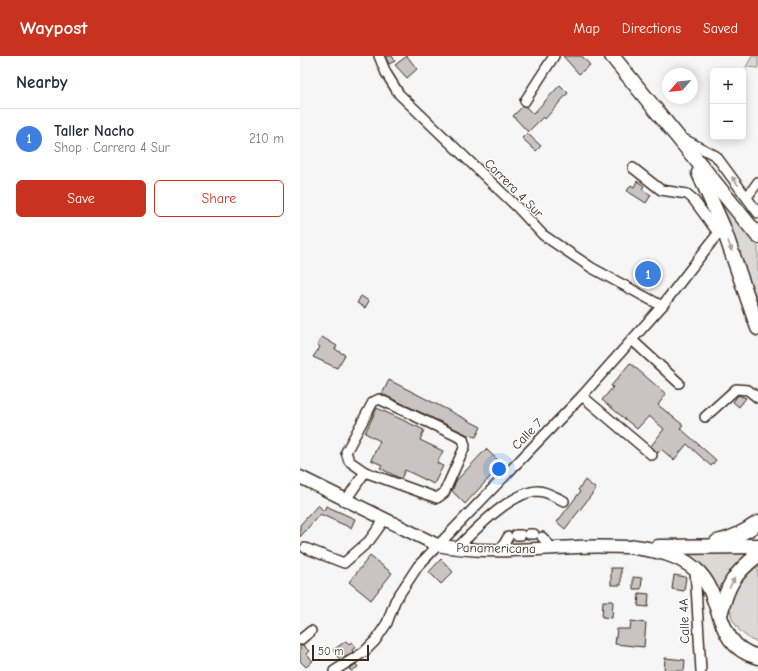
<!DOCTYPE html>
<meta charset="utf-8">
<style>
body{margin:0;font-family:"Comic Neue",sans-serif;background:#f6f6f7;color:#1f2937}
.controls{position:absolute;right:12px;top:12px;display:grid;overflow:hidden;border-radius:6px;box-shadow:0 2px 10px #0003}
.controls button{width:36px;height:36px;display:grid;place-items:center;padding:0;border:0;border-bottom:1px solid #e0e1e3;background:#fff;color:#1f2937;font:20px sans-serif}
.compass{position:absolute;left:362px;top:12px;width:36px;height:36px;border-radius:50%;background:#fff;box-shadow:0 2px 10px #0003;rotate:242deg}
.scale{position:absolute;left:12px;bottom:10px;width:57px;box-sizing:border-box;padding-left:4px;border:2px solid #3b2a1e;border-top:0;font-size:11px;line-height:14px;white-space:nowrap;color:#3b2a1e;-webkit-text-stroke:3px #fff;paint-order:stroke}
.you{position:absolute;left:199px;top:413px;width:14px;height:14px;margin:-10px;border:3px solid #fff;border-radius:50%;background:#1a73e8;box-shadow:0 0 0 6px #1a73e833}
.badge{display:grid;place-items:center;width:26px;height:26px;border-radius:50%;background:#c8321e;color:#fff;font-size:13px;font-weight:700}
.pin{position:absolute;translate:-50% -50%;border:2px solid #fff;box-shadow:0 1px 4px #0006}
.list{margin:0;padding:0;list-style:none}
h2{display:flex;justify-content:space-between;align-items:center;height:52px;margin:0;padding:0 16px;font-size:17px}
h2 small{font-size:13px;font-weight:400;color:#747a83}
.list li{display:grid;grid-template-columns:26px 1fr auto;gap:12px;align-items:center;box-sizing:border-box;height:60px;padding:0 16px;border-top:1px solid #e0e1e3}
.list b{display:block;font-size:15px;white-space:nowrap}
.list p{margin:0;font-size:13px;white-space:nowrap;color:#747a83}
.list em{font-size:13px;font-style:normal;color:#747a83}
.actions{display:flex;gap:8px;padding:12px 16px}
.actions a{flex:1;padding:9px 0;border:1px solid #c8321e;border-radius:6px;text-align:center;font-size:14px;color:#c8321e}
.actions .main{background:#c8321e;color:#fff}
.map{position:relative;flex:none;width:458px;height:615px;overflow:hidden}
header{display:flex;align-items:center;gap:24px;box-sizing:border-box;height:56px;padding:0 20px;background:#c8321e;color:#fff}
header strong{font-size:19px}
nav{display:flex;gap:22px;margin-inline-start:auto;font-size:14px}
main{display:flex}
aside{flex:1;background:#fff}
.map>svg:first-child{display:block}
.green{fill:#dbd9d6;stroke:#8b827a}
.building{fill:#c9c3c1;stroke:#3b2a1e}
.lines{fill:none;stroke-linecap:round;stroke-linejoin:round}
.minor-casing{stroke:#3b2a1e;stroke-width:12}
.major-casing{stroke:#3b2a1e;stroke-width:15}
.highway-casing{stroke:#3b2a1e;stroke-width:17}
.minor{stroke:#fff;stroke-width:9}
.major{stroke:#fff;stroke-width:12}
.highway{stroke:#fff;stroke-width:14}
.oneway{fill:#a79f9a}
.labels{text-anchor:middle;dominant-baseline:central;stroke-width:3;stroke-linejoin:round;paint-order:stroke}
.street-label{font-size:13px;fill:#3b2a1e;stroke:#fff}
</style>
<header>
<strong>Waypost</strong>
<nav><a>Map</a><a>Directions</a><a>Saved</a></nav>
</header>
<main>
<aside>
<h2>Nearby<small></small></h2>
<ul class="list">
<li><span class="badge" style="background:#3f7fe0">1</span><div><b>Taller Nacho</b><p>Shop · Carrera 4 Sur</p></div><em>210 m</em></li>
</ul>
<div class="actions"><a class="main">Save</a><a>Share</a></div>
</aside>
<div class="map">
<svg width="458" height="615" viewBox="0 0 458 615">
<rect width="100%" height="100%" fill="#f7f6f6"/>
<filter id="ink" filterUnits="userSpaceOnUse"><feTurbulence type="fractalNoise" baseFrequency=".025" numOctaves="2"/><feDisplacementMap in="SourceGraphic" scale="8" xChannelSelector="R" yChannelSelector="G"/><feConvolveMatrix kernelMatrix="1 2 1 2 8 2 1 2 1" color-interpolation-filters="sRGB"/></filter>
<g filter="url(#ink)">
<!-- green -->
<g class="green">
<polygon points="452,0 458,0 458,12 446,11"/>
<polygon points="414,132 458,185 458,246"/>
<path d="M368,495h90c-17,14 -34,26 -41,48 -8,-32 -17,-39 -49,-48z"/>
<polygon points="458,507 458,586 451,584 440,575 432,563 429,548 440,521"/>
</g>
<!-- building -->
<g class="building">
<polygon points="85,0 92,0 95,5 89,8"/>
<polygon points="107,0 117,13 107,22 95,9"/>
<polygon points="263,0 282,0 290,9 279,18"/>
<polygon points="260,29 268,37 245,63 243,61 228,76 213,60 223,50 226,51 233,58"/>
<polygon points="227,77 241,90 236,95 222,82"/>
<polygon points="337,125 344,130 342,133 351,139 346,147 327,135 331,129 334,131"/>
<polygon points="61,240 69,245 65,252 57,247"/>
<polygon points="22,281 37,290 35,293 45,299 37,312 13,301 20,291 17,289"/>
<polygon points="330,307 366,338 358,349 383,369 380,372 416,404 411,410 387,388 374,404 361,393 358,397 351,390 364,373 349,360 337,373 302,344 313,331 311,330"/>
<polygon points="89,324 181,371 176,381 168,379 82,338"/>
<polygon points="438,339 446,342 439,351 433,346"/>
<polygon points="77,352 124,374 120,384 143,395 137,407 143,410 134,428 105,414 101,423 80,412 82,409 71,404 80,385 65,377"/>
<polygon points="186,393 202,408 165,448 152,435 156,425"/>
<polygon points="285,424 296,433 265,473 257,466 280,436 278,434"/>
<polygon points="18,449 24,455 26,450 55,463 51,472 20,458 0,481 0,469"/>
<polygon points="70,500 92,517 71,544 49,526"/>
<polygon points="141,503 153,516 141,528 129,516"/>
<rect x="311" y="512" width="10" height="17"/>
<polygon points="374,519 386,521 384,535 372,533"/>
<polygon points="333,521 342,522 341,533 333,533"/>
<polygon points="339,537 349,538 348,551 338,550"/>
<polygon points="303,545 313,545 312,562 302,561"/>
<polygon points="331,565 346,567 344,591 315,588 317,573 330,573"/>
<polygon points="46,585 49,588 52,586 56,591 52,594 53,596 40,604 33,594"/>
<polygon points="3,589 9,595 6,598 13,605 6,611 0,605 0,590"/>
<polygon points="365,602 385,604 384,615 364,615"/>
<polygon points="56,608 58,611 51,615 49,613"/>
</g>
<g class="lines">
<!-- minor casing -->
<g class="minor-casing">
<g id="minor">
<polyline points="79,0 86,17 99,38 217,151 243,179 292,212 362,250"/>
<polyline points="225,45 254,0"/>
<polyline points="382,82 416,100 458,157"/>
<polyline points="333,112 361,134 387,138 393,143 418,177"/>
<polyline points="447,141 458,126"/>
<polyline points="332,284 379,327"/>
<polyline points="282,340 352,399"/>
<polygon points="79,343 163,383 165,390 144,437 137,442 65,416 49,405 46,396 73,346"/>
<polyline points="405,361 436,333 448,334 458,342"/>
<polyline points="46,444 65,416"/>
<polyline points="229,478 234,478"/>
<polyline points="216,479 221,479"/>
<polyline points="242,481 253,493"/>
<polyline points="5,492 44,507 69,485 85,463"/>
<path d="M156,493c19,-19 55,-57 82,-58 8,0 19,7 26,10"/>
<polyline points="200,495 208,481"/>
<polyline points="395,513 401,615"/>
<polyline points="0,584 11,575"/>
<polyline points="34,615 64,596 75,585 87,567 95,545 118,510 282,340 362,250 423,171"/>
</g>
</g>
<!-- major casing -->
<g class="major-casing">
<path id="major" d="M0,421l137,68c47,9 93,4 140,2 20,-1 39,0 58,0"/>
</g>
<!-- highway casing -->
<g class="highway-casing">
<g id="highway">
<polyline points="312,0 458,180"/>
<polyline points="399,117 423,171 458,272"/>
<path d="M417,486c16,-3 28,-10 41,-19"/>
<path d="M335,491c21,3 43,7 60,22 31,26 16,76 63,88"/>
<polyline points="358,491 458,490"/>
<path d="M420,559c7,-29 14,-42 38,-60"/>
</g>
</g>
<!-- minor -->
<use href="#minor" class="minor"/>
<!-- major -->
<use href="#major" class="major"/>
<!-- highway -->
<use href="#highway" class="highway"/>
</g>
<!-- one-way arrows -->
<defs><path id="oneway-solid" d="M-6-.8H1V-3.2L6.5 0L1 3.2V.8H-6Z"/></defs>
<g class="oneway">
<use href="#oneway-solid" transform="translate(435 125) rotate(-127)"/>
<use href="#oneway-solid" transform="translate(430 190) rotate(71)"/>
<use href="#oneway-solid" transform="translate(432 527) rotate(-61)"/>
</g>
</g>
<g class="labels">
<!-- street labels -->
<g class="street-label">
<text transform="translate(214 132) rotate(45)">Carrera 4 Sur</text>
<text transform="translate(227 378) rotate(-46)">Calle 7</text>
<text transform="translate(196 492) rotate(1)">Panamericana</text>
<text transform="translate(384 565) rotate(-92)">Calle 4A</text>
</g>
</g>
</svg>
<div class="controls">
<button>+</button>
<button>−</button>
</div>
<svg class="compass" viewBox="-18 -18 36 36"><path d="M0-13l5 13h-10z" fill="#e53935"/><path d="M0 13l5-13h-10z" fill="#747a83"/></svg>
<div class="scale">50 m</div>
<div class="you"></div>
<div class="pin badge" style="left:348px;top:218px;background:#3f7fe0">1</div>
</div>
</main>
